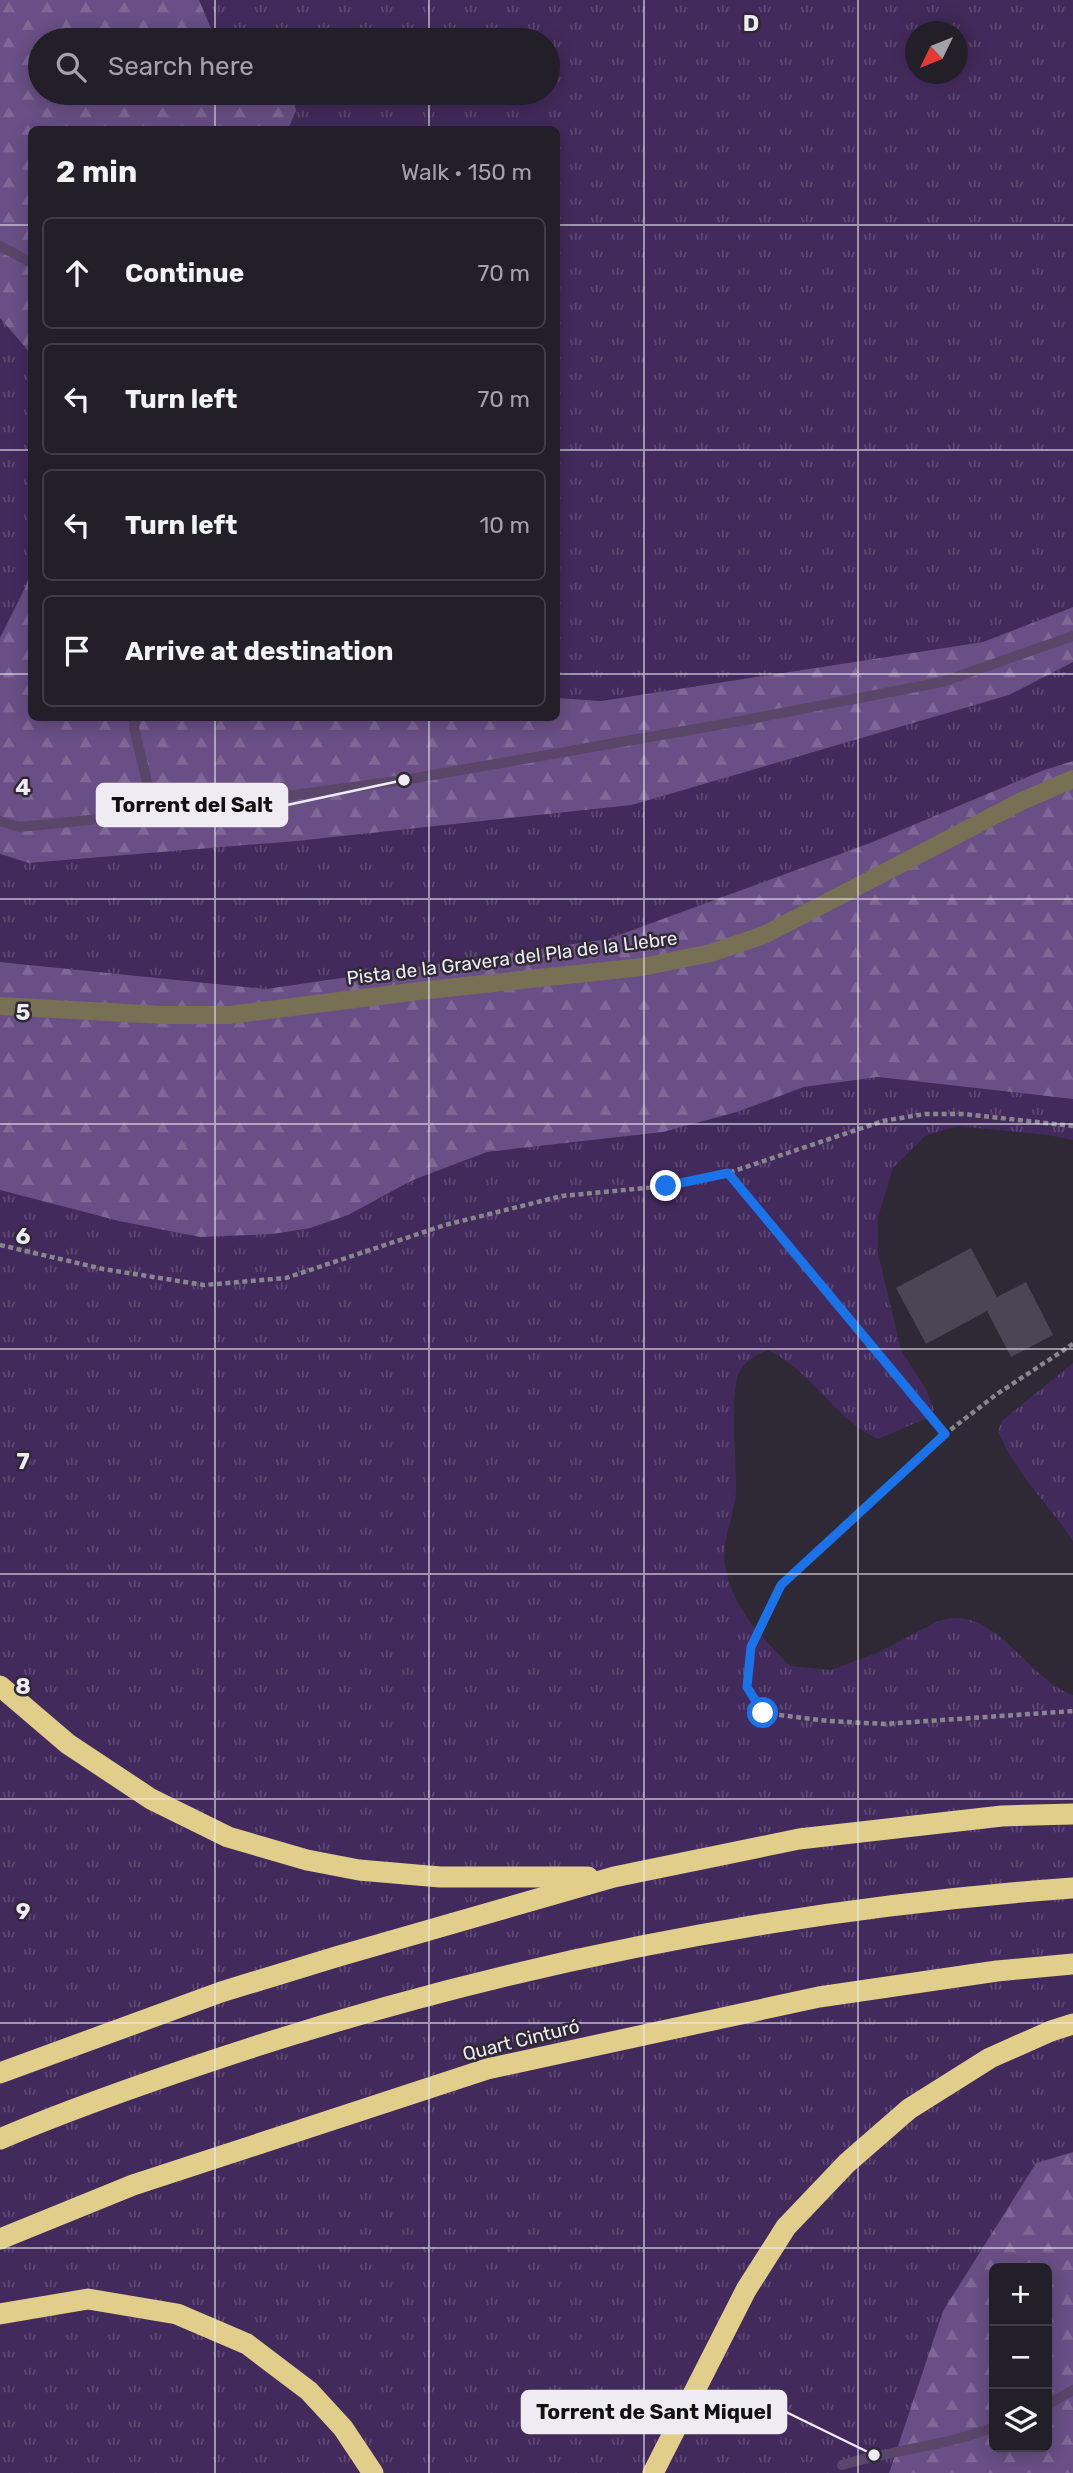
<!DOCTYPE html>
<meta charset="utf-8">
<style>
body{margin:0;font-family:Rubik,sans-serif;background:#2a2730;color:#f1f3f6}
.controls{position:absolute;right:21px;bottom:21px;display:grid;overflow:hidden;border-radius:10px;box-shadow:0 4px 18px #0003}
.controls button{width:63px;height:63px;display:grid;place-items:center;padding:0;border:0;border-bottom:2px solid #3f3d45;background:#221f28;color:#f1f3f6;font:35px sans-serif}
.compass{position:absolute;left:905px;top:21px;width:63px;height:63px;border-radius:50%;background:#221f28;box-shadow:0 4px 18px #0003;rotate:227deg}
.stop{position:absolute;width:21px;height:21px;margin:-16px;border:5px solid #1a73e8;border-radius:50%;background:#fff}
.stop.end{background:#1a73e8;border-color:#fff;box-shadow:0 2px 7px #0008}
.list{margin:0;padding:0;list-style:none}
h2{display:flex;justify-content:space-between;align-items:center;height:91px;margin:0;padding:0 28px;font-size:30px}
h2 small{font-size:23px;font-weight:400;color:#a2a2a8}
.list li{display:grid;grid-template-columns:46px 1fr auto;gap:21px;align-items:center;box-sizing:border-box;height:112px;margin:0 14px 14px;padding:0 14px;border:2px solid #3f3d45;border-radius:10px}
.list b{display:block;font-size:26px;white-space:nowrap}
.list em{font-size:23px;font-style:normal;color:#a2a2a8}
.icon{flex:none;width:38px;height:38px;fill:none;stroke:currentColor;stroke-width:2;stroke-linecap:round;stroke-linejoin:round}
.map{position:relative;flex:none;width:1073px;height:2473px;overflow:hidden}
.search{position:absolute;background:#221f28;box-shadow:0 4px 18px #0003;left:28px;top:28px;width:532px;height:77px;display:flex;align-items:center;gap:18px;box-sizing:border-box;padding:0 24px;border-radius:38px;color:#a2a2a8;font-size:26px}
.panel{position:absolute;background:#221f28;box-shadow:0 4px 18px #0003;left:28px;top:126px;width:532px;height:595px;border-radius:10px}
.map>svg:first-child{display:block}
.grass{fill:url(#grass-tufts);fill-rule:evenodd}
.forest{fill:url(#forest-firs);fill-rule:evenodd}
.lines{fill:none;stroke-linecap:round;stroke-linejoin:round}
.stream{stroke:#5a4669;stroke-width:10}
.building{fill:#4c4654}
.path{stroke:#89858f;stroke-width:4.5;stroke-dasharray:5 3.5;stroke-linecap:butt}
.minor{stroke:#777055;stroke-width:18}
.highway{stroke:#e0ce8a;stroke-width:21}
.route{stroke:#1a73e8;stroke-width:9}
.grid{fill:none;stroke:#eeebf3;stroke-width:2;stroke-opacity:0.55}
.labels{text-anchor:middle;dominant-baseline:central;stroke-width:5;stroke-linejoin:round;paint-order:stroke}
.street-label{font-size:19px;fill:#eeebf3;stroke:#2e2935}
.grid-label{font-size:23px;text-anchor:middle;font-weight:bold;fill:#eeebf3;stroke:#2e2935;stroke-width:5;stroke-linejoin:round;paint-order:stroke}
.leader{fill:none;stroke:#eeebf3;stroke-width:2.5}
.callout-dot{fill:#eeebf3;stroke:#2e2935;stroke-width:2.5}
.callout{fill:#eeebf3;stroke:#eeebf3;stroke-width:2.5}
.callout-label{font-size:21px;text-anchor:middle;font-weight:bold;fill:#111}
</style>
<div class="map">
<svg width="1073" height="2473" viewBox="0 0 1073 2473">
<defs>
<pattern id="grass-tufts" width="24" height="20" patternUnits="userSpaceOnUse" patternTransform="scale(1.75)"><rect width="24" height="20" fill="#432a5c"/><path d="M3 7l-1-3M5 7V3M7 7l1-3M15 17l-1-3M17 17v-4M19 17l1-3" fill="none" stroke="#5e4974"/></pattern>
<pattern id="forest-firs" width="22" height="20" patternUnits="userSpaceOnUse" patternTransform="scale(1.75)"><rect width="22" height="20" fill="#694f85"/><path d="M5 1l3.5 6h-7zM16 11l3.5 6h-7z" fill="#7f6897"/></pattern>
</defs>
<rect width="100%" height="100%" fill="#2e2935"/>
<!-- grass -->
<g class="grass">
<path d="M199,0h874v607l-90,35 -382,59 -44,-3 -1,-568 -268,-1 8,-18 -3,-18h255v-53h-332zM916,32h42v42h-42z"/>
<polygon points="0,318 32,354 31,567 27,586 0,638"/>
<polygon points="1073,662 1073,761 1044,770 870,843 608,939 266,989 0,962 0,854 29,863 297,841 632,805 1009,695"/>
<path d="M878,1077l195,22v41l-25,-5 -90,-9 -33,10 -32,32 -15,49v36l23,97 25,39 8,20 -7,9 -49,21c-45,-21 -66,-68 -110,-89 -11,4 -24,12 -29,23 -10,22 -2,91 -3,118 -1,24 -15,49 -11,74 8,45 35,70 65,101l41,4 46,-17 61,-32c57,-19 88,58 135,74v457l-37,11 -93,148 -54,162h-889v-1283l119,31 260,-22 34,-19 74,-28 176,-20 74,-20 67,-25z"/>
<path d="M1073,1363v178c-25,-38 -58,-68 -75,-110l4,-10 7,-6z"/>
</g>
<!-- forest -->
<g class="forest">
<polygon points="0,0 199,0 216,40 40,40 40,93 293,93 296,111 288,129 32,130 31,354 0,318"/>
<polygon points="31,567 32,718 556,718 557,698 601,701 983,642 1073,607 1073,662 1009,695 632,805 297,841 29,863 0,854 0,638 26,586"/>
<polygon points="1073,761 1073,1099 878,1077 804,1087 737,1112 663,1132 487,1152 413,1180 348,1215 310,1228 273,1234 200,1237 119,1221 0,1190 0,962 266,989 608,939 870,843 1044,770"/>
<path d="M1073,2152v321h-184l54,-162 93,-148zM1047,2268v179h-53v-179z"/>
</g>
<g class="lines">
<!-- stream -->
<g class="stream">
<polyline points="0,246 32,263"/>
<polyline points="135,718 134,728 149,790 169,812"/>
<polyline points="0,821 19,827 169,812 404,780 735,722 942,682 1073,636"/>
<polyline points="1047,2405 1073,2390"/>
<path d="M842,2465c50,-15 104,-19 152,-38"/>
</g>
</g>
<!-- building -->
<polygon class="building" points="971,1248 997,1297 1026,1282 1053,1335 1011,1357 987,1311 926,1344 896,1288"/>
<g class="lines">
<!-- path -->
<g class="path">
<polyline points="728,1174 945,1434"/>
<polyline points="0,1245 103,1269 204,1285 286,1278 445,1225 562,1196 666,1186 728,1173 883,1121 925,1114 964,1114 1073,1126"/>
<polyline points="1073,1344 997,1394 945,1434 781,1585 751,1647 747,1687 763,1713 828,1721 885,1724 1073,1711"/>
</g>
<!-- minor -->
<polyline class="minor" points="0,1006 162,1015 229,1015 419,991 642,967 711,953 764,935 1022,801 1073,779"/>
<!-- highway -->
<g class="highway">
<polyline points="0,1686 68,1744 151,1799 228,1837 307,1860 359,1870 440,1877 588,1877"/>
<polyline points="0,2073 221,1992 339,1956 614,1877 799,1839 1002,1816 1073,1814"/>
<path d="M0,2139c70,-30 142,-55 214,-79 277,-93 567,-151 859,-172"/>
<polyline points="0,2239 133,2185 487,2069 819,1997 997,1971 1073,1964"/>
<polyline points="0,2314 88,2299 177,2314 247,2344 309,2391 343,2428 373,2473"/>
<polyline points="653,2473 746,2290 786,2227 847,2163 909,2109 990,2058 1051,2031 1073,2024"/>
</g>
</g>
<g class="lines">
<!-- route -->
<polyline class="route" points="666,1186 728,1173 945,1434 781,1585 751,1647 747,1687 763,1713"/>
</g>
<!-- grid -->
<path class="grid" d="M215,0v40M429,0v40M644,0v2473M858,0v2473M215,93v37M429,93v37M0,225h32M556,225h517M0,450h32M556,450h517M0,674h32M556,674h517M215,718v1755M429,718v1755M0,899h1073M0,1124h1073M0,1349h1073M0,1574h1073M0,1799h1073M0,2023h1073M0,2248h1073"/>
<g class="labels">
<!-- street labels -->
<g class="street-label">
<text transform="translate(512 958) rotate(-7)">Pista de la Gravera del Pla de la Llebre</text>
<text transform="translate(521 2040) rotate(-14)">Quart Cinturó</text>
</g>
</g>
<g class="grid-label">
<text x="751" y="31">D</text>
<text x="23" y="795">4</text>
<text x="23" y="1020">5</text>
<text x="23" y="1244">6</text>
<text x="23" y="1469">7</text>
<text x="23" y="1694">8</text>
<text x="23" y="1919">9</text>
</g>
<!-- callouts -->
<path class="leader" d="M404 780L287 805M874 2455L786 2412"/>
<g class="callout-dot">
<circle cx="404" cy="780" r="7"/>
<circle cx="874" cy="2455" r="7"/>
</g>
<g class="callout">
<rect x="97" y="784" width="190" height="42" rx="7"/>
<rect x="522" y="2391" width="264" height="42" rx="7"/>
</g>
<g class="callout-label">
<text x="192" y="812">Torrent del Salt</text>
<text x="654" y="2419">Torrent de Sant Miquel</text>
</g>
</svg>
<div class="controls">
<button>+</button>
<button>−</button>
<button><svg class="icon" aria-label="layers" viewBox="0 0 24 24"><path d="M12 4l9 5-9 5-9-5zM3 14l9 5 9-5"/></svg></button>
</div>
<svg class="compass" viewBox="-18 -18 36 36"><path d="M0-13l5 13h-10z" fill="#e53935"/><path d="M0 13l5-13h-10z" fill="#a2a2a8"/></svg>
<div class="stop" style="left:763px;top:1713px"></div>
<div class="stop end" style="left:666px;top:1186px"></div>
<div class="search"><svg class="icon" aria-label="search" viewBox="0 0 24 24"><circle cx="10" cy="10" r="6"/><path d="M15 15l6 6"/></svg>Search here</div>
<section class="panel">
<h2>2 min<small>Walk · 150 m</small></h2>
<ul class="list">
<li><svg class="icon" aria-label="ahead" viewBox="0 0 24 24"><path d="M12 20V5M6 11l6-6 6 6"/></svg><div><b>Continue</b></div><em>70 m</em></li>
<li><svg class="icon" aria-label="left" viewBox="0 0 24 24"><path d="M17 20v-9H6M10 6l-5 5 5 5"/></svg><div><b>Turn left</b></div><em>70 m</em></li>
<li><svg class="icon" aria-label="left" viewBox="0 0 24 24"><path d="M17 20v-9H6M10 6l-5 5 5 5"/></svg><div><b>Turn left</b></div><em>10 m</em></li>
<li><svg class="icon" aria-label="arrive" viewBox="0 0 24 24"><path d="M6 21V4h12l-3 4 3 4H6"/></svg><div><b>Arrive at destination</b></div></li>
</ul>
</section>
</div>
